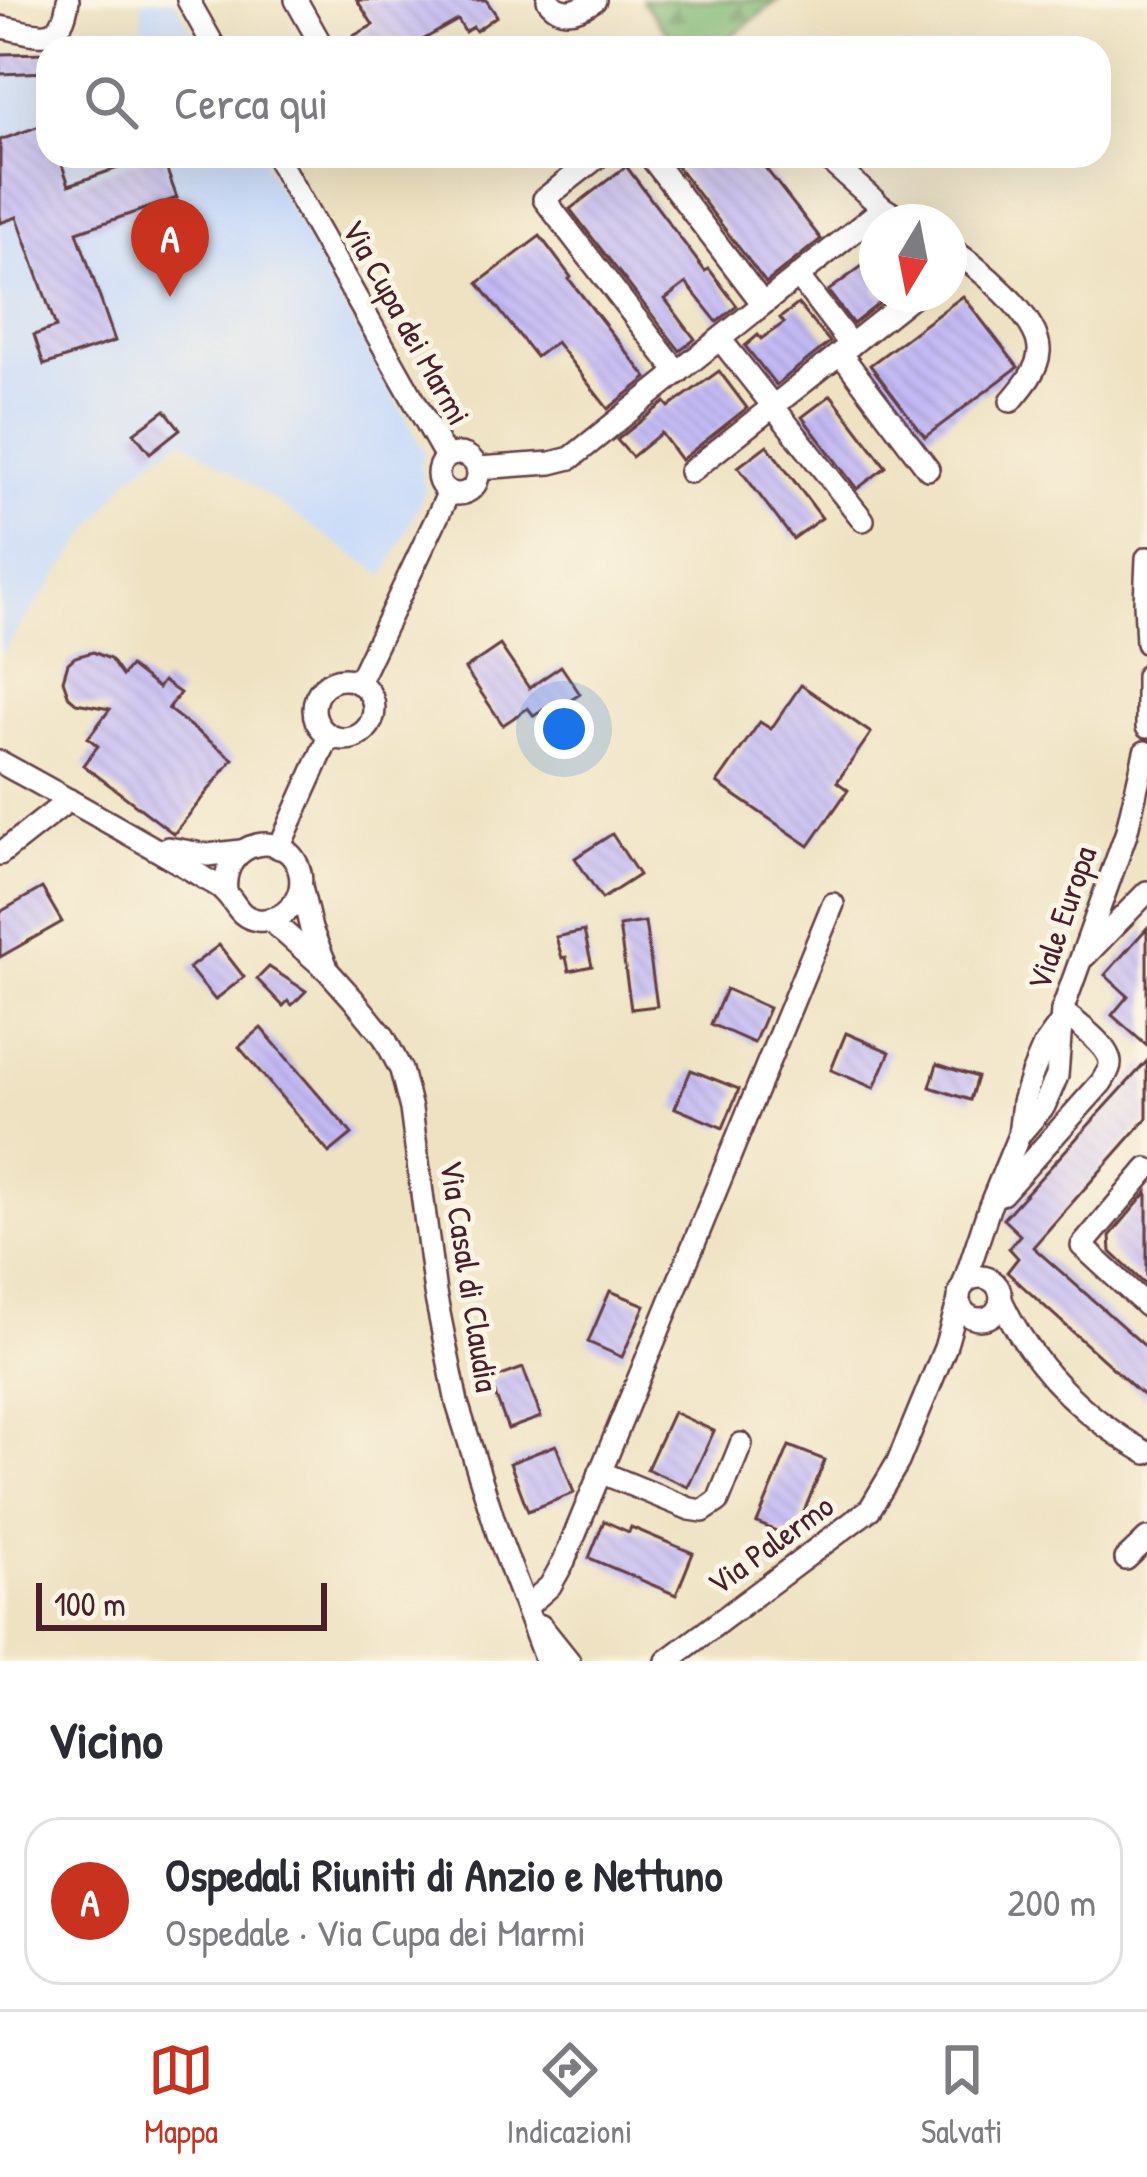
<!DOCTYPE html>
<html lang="it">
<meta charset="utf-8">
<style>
body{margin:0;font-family:"Patrick Hand",sans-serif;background:#f2f2f3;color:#2b2b33}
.compass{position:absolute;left:859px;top:204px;width:108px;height:108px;border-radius:50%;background:#fff;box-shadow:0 12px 48px #0002;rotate:190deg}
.scale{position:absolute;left:36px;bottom:30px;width:291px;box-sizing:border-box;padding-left:12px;border:6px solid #4a1f2b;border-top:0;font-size:33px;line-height:42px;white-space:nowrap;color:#4a1f2b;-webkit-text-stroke:9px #fcf5e5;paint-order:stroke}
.you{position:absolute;left:564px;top:729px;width:42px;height:42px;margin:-30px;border:9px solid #fff;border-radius:50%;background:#1a73e8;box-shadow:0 0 0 18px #1a73e833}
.badge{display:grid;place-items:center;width:78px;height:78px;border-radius:50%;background:#c8321e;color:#fff;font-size:39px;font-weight:700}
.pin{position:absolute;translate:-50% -99px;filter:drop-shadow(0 3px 6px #0008)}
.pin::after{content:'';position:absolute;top:63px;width:42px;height:36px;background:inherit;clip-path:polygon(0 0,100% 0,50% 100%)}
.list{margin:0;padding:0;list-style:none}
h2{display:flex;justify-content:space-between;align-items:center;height:156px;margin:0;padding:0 48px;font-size:51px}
h2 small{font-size:39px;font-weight:400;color:#7c7c81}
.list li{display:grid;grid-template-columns:78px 1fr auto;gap:36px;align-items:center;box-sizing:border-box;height:168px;margin:0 24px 24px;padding:0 24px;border:3px solid #e1e1e2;border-radius:36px}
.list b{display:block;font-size:45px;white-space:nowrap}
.list p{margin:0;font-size:39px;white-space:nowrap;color:#7c7c81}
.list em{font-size:39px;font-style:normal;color:#7c7c81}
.icon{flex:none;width:66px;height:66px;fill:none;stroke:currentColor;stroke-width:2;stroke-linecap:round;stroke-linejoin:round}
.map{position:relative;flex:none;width:1147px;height:1661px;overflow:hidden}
.search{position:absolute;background:#fff;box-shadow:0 12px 48px #0002;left:36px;right:36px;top:36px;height:132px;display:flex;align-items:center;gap:30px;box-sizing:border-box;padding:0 42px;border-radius:36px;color:#7c7c81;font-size:45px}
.sheet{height:348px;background:#fff}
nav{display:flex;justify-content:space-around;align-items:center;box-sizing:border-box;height:168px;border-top:3px solid #e1e1e2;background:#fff;font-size:33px;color:#7c7c81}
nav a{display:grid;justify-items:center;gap:6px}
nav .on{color:#c8321e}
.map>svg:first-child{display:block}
.built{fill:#cadcf9}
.forest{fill:url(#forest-firs);stroke:#676d51;stroke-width:3}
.building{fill:url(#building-back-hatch)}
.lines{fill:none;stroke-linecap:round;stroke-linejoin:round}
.minor-casing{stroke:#633c42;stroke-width:26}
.minor{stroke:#fff;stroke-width:21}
.labels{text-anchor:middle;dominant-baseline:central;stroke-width:10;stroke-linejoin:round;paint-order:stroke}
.street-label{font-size:33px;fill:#4a1f2b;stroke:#fcf5e5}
</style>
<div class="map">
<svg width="1147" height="1661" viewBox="0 0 1147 1661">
<defs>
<pattern id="forest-firs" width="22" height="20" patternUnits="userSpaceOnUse" patternTransform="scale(3)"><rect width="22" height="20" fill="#84bb77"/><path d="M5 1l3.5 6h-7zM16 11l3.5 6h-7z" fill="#6e9762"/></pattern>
<pattern id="building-back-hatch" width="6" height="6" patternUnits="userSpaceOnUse" patternTransform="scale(3)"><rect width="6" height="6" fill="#c3baf5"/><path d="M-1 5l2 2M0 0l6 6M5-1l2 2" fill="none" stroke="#a99fd2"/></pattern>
</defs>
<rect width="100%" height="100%" fill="#fcf5e5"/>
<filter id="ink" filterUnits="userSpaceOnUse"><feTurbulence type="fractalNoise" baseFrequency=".00833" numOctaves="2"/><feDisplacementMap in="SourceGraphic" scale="24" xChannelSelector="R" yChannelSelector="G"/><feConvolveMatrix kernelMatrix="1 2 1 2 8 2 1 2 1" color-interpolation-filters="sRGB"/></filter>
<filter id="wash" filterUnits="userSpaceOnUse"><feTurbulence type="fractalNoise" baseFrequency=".004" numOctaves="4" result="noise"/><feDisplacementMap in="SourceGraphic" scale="48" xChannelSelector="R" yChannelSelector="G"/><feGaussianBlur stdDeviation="2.7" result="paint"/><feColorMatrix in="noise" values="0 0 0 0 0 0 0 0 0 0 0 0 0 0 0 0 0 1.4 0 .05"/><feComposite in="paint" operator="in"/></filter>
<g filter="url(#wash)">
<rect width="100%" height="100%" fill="#efe2c2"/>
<!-- built -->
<g class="built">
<polygon points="142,0 175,0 201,48 142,48"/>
<polygon points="0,72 48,73 48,156 261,156 425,452 420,467 426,490 385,576 183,439 131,475 0,655"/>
</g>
<!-- forest -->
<polygon class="forest" points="642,0 778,0 717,48 678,48"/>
<g id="blocks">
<!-- building -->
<g class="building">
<polygon points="357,0 486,0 497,16 476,31 473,27 465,32 458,20 408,48 338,48 337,45 373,25"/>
<polygon points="48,53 48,72 0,74 0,54"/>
<polygon points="48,123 48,156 59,156 69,185 152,156 162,156 177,198 77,232 115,341 44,365 34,335 56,327 17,217 0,223 0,140"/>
<polygon points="669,156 756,156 821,239 766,283"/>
<polygon points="626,166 705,271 709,269 737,306 717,322 686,283 665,299 695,339 680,351 570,209"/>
<polygon points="540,236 571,277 569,279 647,378 608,409 556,342 536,357 478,283"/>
<polygon points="877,255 877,294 891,294 853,324 828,291"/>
<polygon points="963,296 1018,367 925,437 870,365"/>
<polygon points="798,304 830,342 776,385 745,346 758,335 761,339 784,323 780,318"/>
<polygon points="719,371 747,408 681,460 661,433 632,457 617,440 665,402 669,407"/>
<polygon points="831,395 886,467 857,489 802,417"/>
<polygon points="165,410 180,429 150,453 134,433"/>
<polygon points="767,445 822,518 793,539 738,467"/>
<polygon points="500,645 529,688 561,666 580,694 547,716 543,710 534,716 528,708 503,725 465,669"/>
<polygon points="93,652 110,659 122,676 130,666 158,688 163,681 180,693 168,709 233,759 174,834 83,765 98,746 88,738 110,709 76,703 69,697 63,680 68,663 75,657"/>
<polygon points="801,685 871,733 837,782 848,790 809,846 717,783 760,722 771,729"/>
<polygon points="612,834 639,875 602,899 575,858"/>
<polygon points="42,888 62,922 0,957 0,912"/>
<polygon points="645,922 657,1006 631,1009 619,926"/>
<polygon points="1147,928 1147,1046 1112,1015 1128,996 1105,975"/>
<polygon points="584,931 592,966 569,971 566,957 562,958 556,937"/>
<polygon points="219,945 244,977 215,1000 189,968"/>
<polygon points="269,967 306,991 292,1005 288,1001 283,1006 257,979"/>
<polygon points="726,989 769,1008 754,1043 711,1024"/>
<polygon points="261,1028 352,1134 329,1153 239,1047"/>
<polygon points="846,1033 890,1052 874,1088 831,1070"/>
<polygon points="1147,1061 1147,1118 1033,1247 1147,1348 1147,1399 1007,1272 1018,1258 1009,1248 1020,1235 1003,1219"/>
<polygon points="937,1064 977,1077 970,1100 930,1087"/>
<polygon points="691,1070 739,1089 723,1128 675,1108"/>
<polygon points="1147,1192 1147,1286 1111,1252 1110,1236"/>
<polygon points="610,1291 645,1305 622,1357 588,1342"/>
<polygon points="523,1368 541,1417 508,1429 490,1380"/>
<polygon points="673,1412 714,1431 688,1487 647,1469"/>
<polygon points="556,1445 574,1493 528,1511 510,1463"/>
<polygon points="789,1446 825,1460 793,1538 757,1523"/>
<polygon points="604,1521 629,1532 631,1527 693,1553 676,1595 589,1558"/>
</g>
</g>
</g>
<g filter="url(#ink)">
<use href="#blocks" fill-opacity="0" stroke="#633c42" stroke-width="3"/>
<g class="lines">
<!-- minor casing -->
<g class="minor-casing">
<g id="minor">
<polyline points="188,0 215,48"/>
<polyline points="296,0 323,48"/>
<path d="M548,0c14,18 31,11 47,0"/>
<path d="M0,27c37,6 62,22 68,-27"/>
<polyline points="276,156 446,457"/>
<polyline points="599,156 544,199 678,373"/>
<polyline points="650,156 763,304"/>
<polyline points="824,156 883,208 906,222"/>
<path d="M949,248c26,15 93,72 90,104 -1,18 -17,36 -28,49"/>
<polyline points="798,276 851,345"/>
<polyline points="720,339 863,520"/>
<polyline points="840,353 928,469"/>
<circle cx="458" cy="474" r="20"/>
<polyline points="478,468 551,463 571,458 883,208"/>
<polyline points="690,472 915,294"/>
<polyline points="1147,558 1145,603 1147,643"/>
<polyline points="1147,676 1147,727"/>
<circle cx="344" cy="709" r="30"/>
<polyline points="358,683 449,492"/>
<path d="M0,762c67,37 135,74 201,114 7,5 18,9 23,15 12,11 14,26 33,29 27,3 48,-21 43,-47 -11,-47 -80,-34 -74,19"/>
<polyline points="168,848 208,855 241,851"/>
<polyline points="279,848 329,736"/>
<polyline points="0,854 69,800"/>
<polyline points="301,887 311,929 326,965"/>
<polyline points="269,919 328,971 353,999 384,1037 401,1070 411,1109 435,1293 457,1403 499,1537 546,1661"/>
<polyline points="1085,956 1147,892"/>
<polyline points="1019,1135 1044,1106 1057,1076 1062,1011 1126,834 1145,752"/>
<polyline points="1147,1169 1082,1246 1147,1306"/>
<path d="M1002,1194l99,-111c3,-5 9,-13 9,-19 1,-17 -35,-42 -48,-53"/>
<circle cx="980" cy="1298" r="21"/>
<polyline points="963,1286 989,1208 1019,1135 1023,1102 1032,1074 1044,1046 1059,1025"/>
<path d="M1001,1300c31,66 82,117 146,153"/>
<polyline points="600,1472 690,1509 703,1511 718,1501 741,1444"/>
<polyline points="1126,1559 1147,1539"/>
<polyline points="526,1607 550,1586 564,1561 833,904"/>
<polyline points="541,1626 569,1661"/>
<polyline points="667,1661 870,1509 898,1462 945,1348 959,1300"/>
</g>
</g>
<!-- minor -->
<use href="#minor" class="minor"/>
</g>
</g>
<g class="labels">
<!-- street labels -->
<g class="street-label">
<text transform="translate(407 322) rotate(61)">Via Cupa dei Marmi</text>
<text transform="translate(1061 918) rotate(-71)">Viale Europa</text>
<text transform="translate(470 1276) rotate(81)">Via Casal di Claudia</text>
<text transform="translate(770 1544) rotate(-36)">Via Palermo</text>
</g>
</g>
</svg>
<svg class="compass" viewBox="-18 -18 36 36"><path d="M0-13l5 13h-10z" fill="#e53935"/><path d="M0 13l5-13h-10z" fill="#7c7c81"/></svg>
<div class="scale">100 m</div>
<div class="you"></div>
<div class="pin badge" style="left:170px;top:297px">A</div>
<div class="search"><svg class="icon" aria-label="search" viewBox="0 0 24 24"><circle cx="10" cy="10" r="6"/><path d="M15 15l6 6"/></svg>Cerca qui</div>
</div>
<section class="sheet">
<h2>Vicino<small></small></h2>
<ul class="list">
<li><span class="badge">A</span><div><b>Ospedali Riuniti di Anzio e Nettuno</b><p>Ospedale · Via Cupa dei Marmi</p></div><em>200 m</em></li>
</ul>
</section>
<nav>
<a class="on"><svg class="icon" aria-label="map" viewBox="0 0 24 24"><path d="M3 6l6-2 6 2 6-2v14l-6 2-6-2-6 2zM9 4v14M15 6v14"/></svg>Mappa</a>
<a><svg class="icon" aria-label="directions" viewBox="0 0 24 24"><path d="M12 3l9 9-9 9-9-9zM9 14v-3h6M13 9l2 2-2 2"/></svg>Indicazioni</a>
<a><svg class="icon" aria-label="saved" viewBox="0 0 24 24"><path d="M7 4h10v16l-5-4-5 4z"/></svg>Salvati</a>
</nav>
